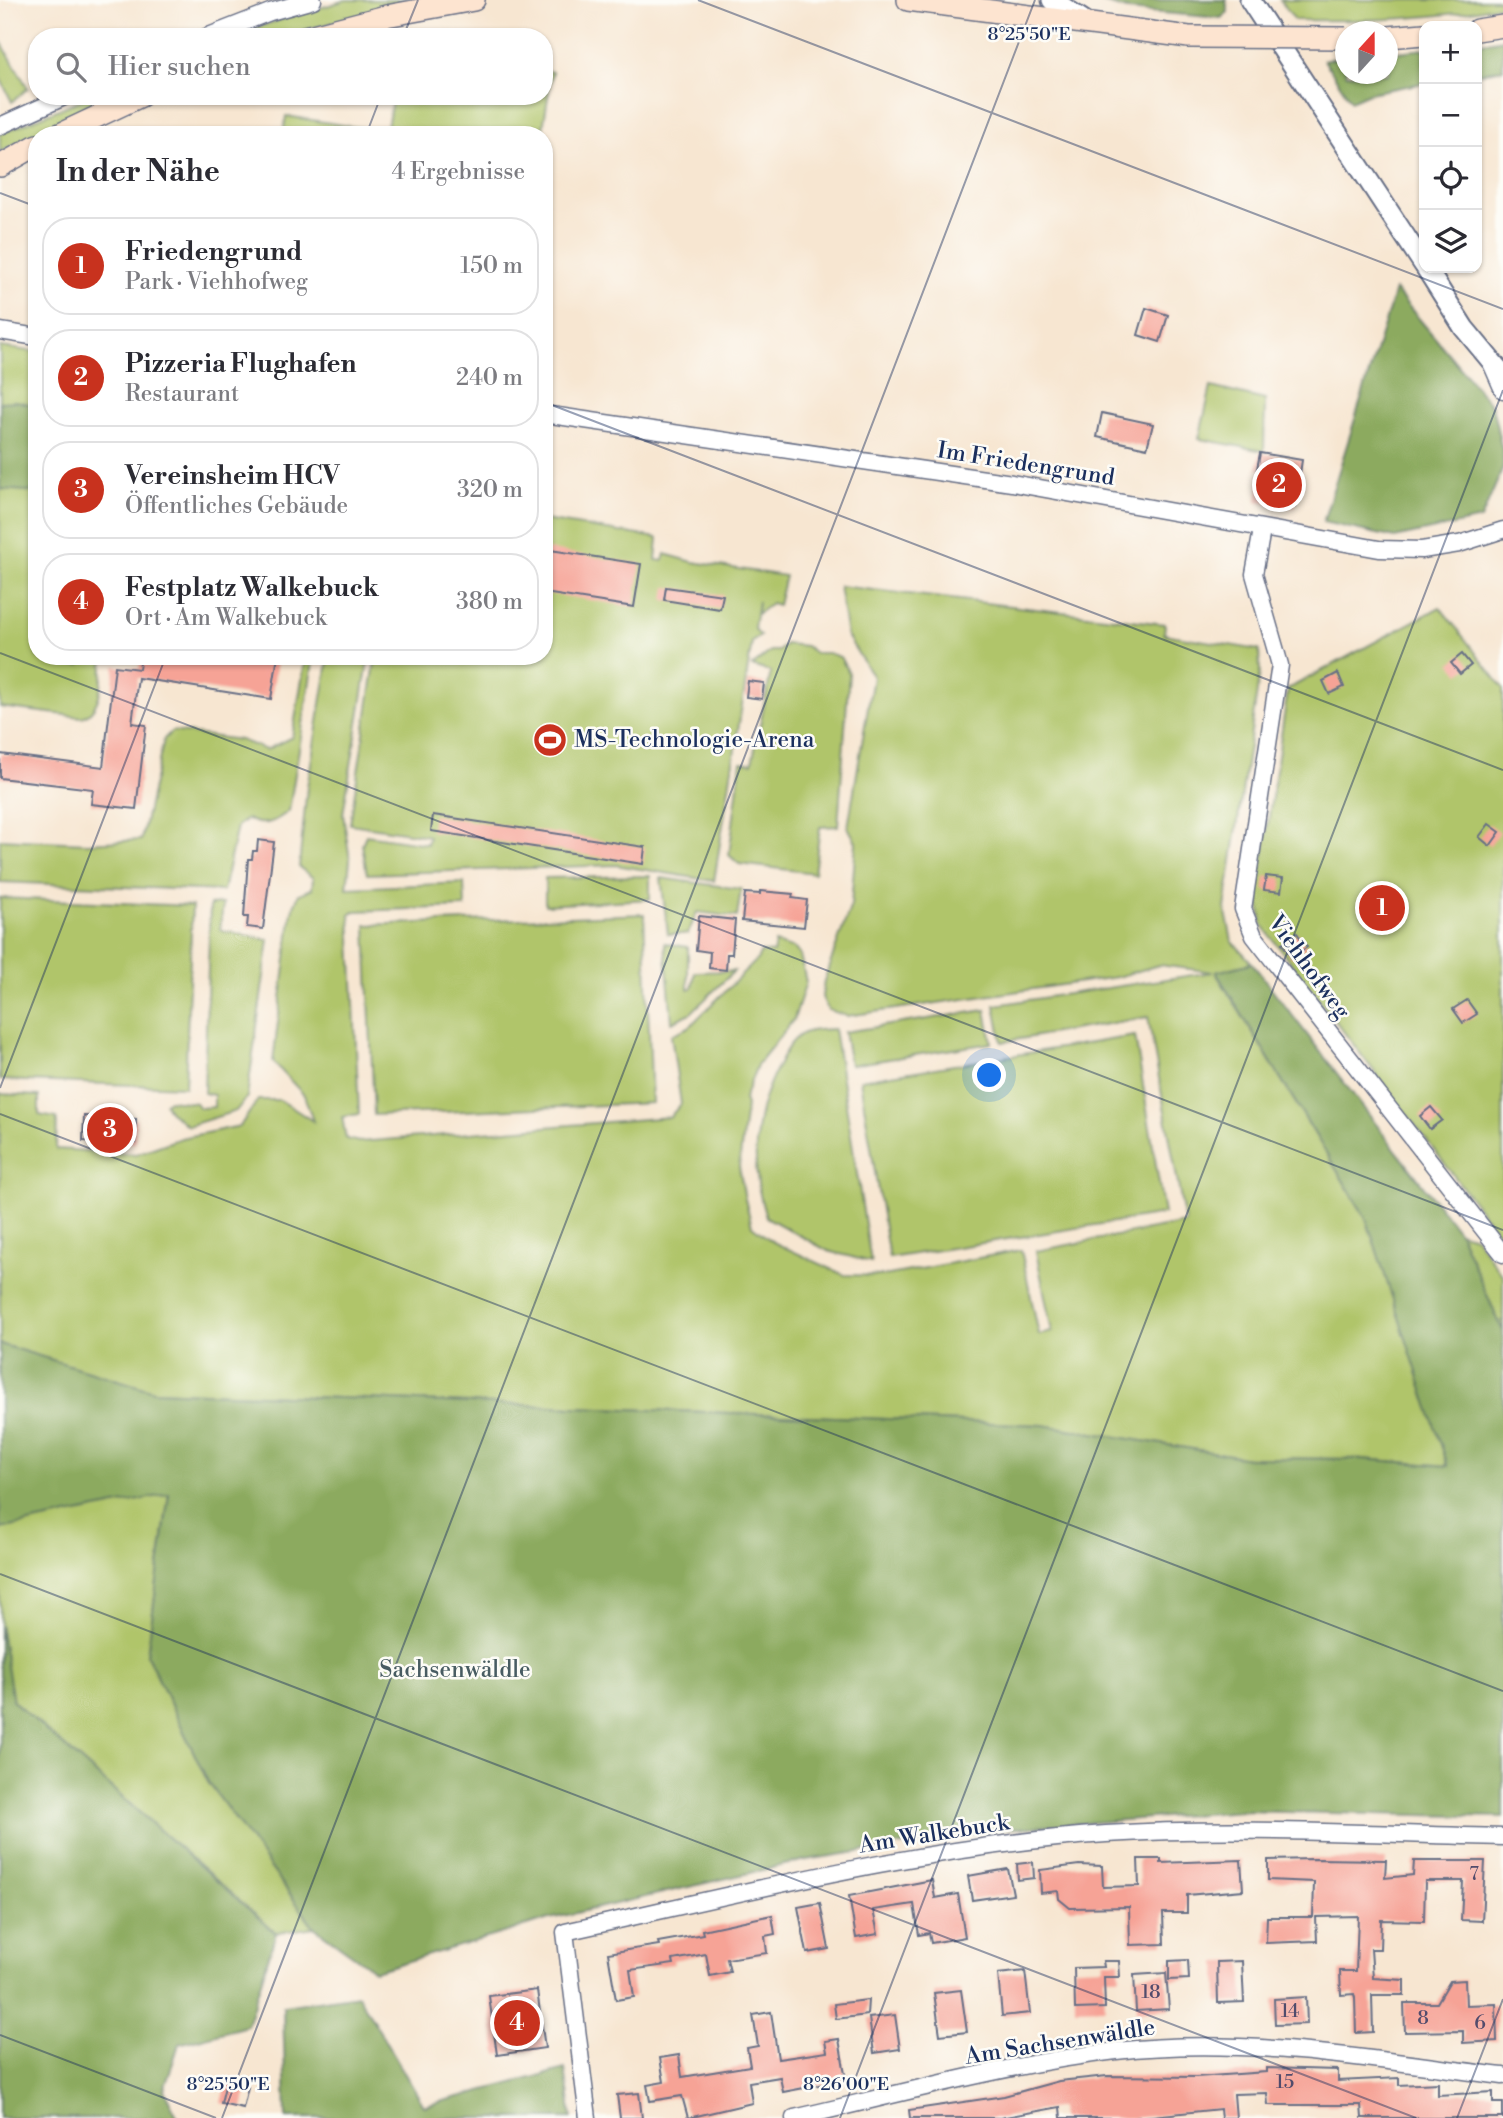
<!DOCTYPE html>
<html lang="de">
<meta charset="utf-8">
<style>
body{margin:0;font-family:"Libre Bodoni",serif;background:#f2f2f3;color:#2b2b33}
.controls{position:absolute;right:21px;top:21px;display:grid;overflow:hidden;border-radius:14px;box-shadow:0 2px 5px #0004}
.controls button{width:63px;height:63px;display:grid;place-items:center;padding:0;border:0;border-bottom:2px solid #e1e1e2;background:#fff;color:#2b2b33;font:35px sans-serif}
.compass{position:absolute;left:1335px;top:21px;width:63px;height:63px;border-radius:50%;background:#fff;box-shadow:0 2px 5px #0004;rotate:21deg}
.you{position:absolute;left:990px;top:1076px;width:24px;height:24px;margin:-18px;border:5px solid #fff;border-radius:50%;background:#1a73e8;box-shadow:0 0 0 10px #1a73e833}
.badge{display:grid;place-items:center;width:46px;height:46px;border-radius:50%;background:#c8321e;color:#fff;font-size:23px;font-weight:700}
.pin{position:absolute;translate:-50% -50%;border:4px solid #fff;box-shadow:0 2px 7px #0006}
.list{margin:0;padding:0;list-style:none}
h2{display:flex;justify-content:space-between;align-items:center;height:91px;margin:0;padding:0 28px;font-size:30px}
h2 small{font-size:23px;font-weight:400;color:#7c7c81}
.list li{display:grid;grid-template-columns:46px 1fr auto;gap:21px;align-items:center;box-sizing:border-box;height:98px;margin:0 14px 14px;padding:0 14px;border:2px solid #e1e1e2;border-radius:28px}
.list b{display:block;font-size:26px;white-space:nowrap}
.list p{margin:0;font-size:23px;white-space:nowrap;color:#7c7c81}
.list em{font-size:23px;font-style:normal;color:#7c7c81}
.icon{flex:none;width:38px;height:38px;fill:none;stroke:currentColor;stroke-width:2;stroke-linecap:round;stroke-linejoin:round}
.map{position:relative;flex:none;width:1503px;height:2118px;overflow:hidden}
.search{position:absolute;background:#fff;box-shadow:0 2px 5px #0004;left:28px;top:28px;width:525px;height:77px;display:flex;align-items:center;gap:18px;box-sizing:border-box;padding:0 24px;border-radius:28px;color:#7c7c81;font-size:26px}
.panel{position:absolute;background:#fff;box-shadow:0 2px 5px #0004;left:28px;top:126px;width:525px;height:539px;border-radius:28px}
.map>svg:first-child{display:block}
.green{fill:#b0c56a;stroke:#667a64;stroke-width:2}
.forest{fill:#8caa5e;stroke:#546c5e;stroke-width:2}
.building{fill:#f6a396}
.lines{fill:none;stroke-linecap:round;stroke-linejoin:round}
.minor-casing{stroke:#686f86;stroke-width:19}
.tertiary-casing{stroke:#686f86;stroke-width:23}
.secondary-casing{stroke:#686f86;stroke-width:24}
.minor{stroke:#fff;stroke-width:16}
.tertiary{stroke:#fff;stroke-width:19}
.secondary{stroke:#fde4d0;stroke-width:21}
.secondary-bridge-casing{stroke:#686f86;stroke-width:24;stroke-linecap:butt}
.secondary-bridge{stroke:#fde4d0;stroke-width:21}
.ticks{fill:none;stroke:#1b2f5e;stroke-width:2;stroke-opacity:0.45}
.labels{text-anchor:middle;dominant-baseline:central;stroke-width:5;stroke-linejoin:round;paint-order:stroke}
.number-label{font-size:19px;fill:#524c6c}
.street-label{font-size:23px;fill:#1b2f5e;stroke:#fdfcf7}
.poi-label{font-size:23px;fill:#1b2f5e;stroke:#fdfcf7;text-anchor:start}
.park-label{font-size:23px;fill:#485c62;stroke:#fdfcf7}
.ticks-label{font-size:18px;text-anchor:middle;fill:#1b2f5e;stroke:#fdfcf7;stroke-width:5;stroke-linejoin:round;paint-order:stroke}
</style>
<div class="map">
<svg width="1503" height="2118" viewBox="0 0 1503 2118">
<rect width="100%" height="100%" fill="#fdfcf7"/>
<filter id="ink" filterUnits="userSpaceOnUse"><feTurbulence type="fractalNoise" baseFrequency=".0143" numOctaves="2"/><feDisplacementMap in="SourceGraphic" scale="14" xChannelSelector="R" yChannelSelector="G"/><feConvolveMatrix kernelMatrix="1 2 1 2 8 2 1 2 1" color-interpolation-filters="sRGB"/></filter>
<filter id="wash" filterUnits="userSpaceOnUse"><feTurbulence type="fractalNoise" baseFrequency=".00686" numOctaves="4" result="noise"/><feDisplacementMap in="SourceGraphic" scale="28" xChannelSelector="R" yChannelSelector="G"/><feGaussianBlur stdDeviation="1.57" result="paint"/><feColorMatrix in="noise" values="0 0 0 0 0 0 0 0 0 0 0 0 0 0 0 0 0 1.4 0 .05"/><feComposite in="paint" operator="in"/></filter>
<g filter="url(#wash)">
<rect width="100%" height="100%" fill="#f7e6d1"/>
<!-- green -->
<g class="green">
<polygon points="346,0 422,0 277,37 224,37"/>
<path d="M1280,0h223v5c-68,15 -139,16 -208,15z"/>
<polygon points="0,40 28,88 12,102 0,78"/>
<polygon points="544,70 552,72 542,135 283,135 286,116 386,132 393,96 544,96"/>
<polygon points="90,96 121,96 0,152 0,134"/>
<path d="M0,347l37,5v304h31l-9,9h21l5,-9h19c-2,19 -1,54 -22,61l-82,-10z"/>
<polygon points="1211,387 1265,400 1264,451 1199,439"/>
<polygon points="544,520 658,538 656,560 663,561 665,554 693,562 785,576 778,605 771,603 757,614 758,601 754,628 760,636 752,642 714,881 616,865 367,874 362,844 366,835 427,844 429,836 350,824 376,656 544,656"/>
<polygon points="839,586 1165,624 1164,634 1259,650 1260,671 1225,908 1232,941 1252,963 1216,973 1366,1218 1449,1466 1362,1459 1249,1458 1043,1425 154,1391 0,1344 0,1094 39,1096 39,1115 57,1118 56,1149 136,1154 181,1138 240,1126 258,1100 280,1100 313,1121 304,1095 273,1062 292,911 299,894 312,889 313,878 299,867 307,787 329,656 369,656 343,814 350,860 347,888 464,883 465,907 355,911 350,915 359,1114 342,1117 346,1139 359,1142 670,1117 681,1104 671,1035 689,1027 757,960 761,952 773,953 775,943 795,949 800,955 806,982 794,1019 757,1065 744,1099 746,1105 739,1167 745,1199 752,1226 773,1242 844,1275 884,1276 1021,1250 1039,1335 1052,1332 1036,1251 1185,1223 1148,1017 1002,1042 995,1005 1213,972 1159,965 1117,977 847,1016 828,1010 822,997 824,981 851,905 856,842 848,827 873,677 847,636"/>
<polygon points="1440,607 1503,688 1503,1240 1262,925 1258,890 1288,689"/>
<polygon points="785,644 806,646 815,653 828,653 840,657 849,673 838,826 820,827 814,873 739,864 729,855 741,762 752,763 771,672 752,666 771,651 779,651"/>
<path d="M306,656h8l-25,155c-14,11 -25,17 -42,8l-10,7 -14,65 -223,-9v-43l87,4 54,-3 23,-101 8,-8 68,9 26,10 26,-13z"/>
<polygon points="650,876 650,899 545,905 545,878"/>
<polygon points="661,878 741,889 737,917 697,912 688,934 668,934"/>
<polygon points="0,898 192,906 185,1087 0,1080"/>
<polygon points="223,904 220,930 269,940 247,1097 236,1111 188,1126 169,1111 165,1103 169,1100 196,1103 200,1108 214,1107 214,1095 204,1093 210,905"/>
<polygon points="644,914 652,1103 374,1115 366,925"/>
<polygon points="665,943 688,947 688,989 692,988 695,972 734,971 691,1013 672,1022"/>
<polygon points="986,1010 992,1043 850,1065 844,1032"/>
<path d="M834,1029l37,233 -43,-11 -62,-34c-17,-51 -13,-106 13,-153 6,-12 11,-23 23,-30 8,-5 22,-4 32,-5z"/>
<polygon points="1135,1036 1164,1214 889,1258 860,1080"/>
<polygon points="1459,1232 1475,1237 1503,1276 1503,1331"/>
<polygon points="169,1493 147,1655 208,1782 314,1927 276,1933 12,1700 0,1625 0,1529"/>
</g>
<!-- forest -->
<g class="forest">
<polygon points="1093,0 1226,0 1228,12 1221,18 1127,10"/>
<polygon points="1503,39 1503,69 1477,74 1477,44"/>
<polygon points="1424,49 1424,83 1369,93 1351,101 1324,60 1345,57 1346,74 1388,74 1388,53"/>
<polygon points="1395,290 1492,406 1503,454 1503,468 1481,519 1395,538 1323,522"/>
<polygon points="16,401 37,406 37,492 0,489 0,402"/>
<polygon points="1252,963 1459,1232 1503,1331 1503,1817 1242,1811 1007,1829 806,1860 550,1919 375,1971 314,1927 208,1782 147,1655 169,1494 0,1529 0,1344 154,1391 1043,1425 1249,1458 1362,1459 1448,1466 1366,1218 1216,972"/>
<polygon points="0,1625 13,1701 276,1933 247,2026 179,2044 164,2090 178,2118 0,2118"/>
<polygon points="358,1995 424,2106 565,2069 572,2118 286,2118 283,2006"/>
</g>
<g id="blocks">
<!-- building -->
<g class="building">
<polygon points="1146,308 1168,315 1160,342 1138,335"/>
<polygon points="1102,413 1153,424 1147,448 1097,437"/>
<polygon points="1260,453 1302,460 1295,507 1257,501 1262,469 1257,469"/>
<polygon points="544,549 641,564 634,607 544,593"/>
<polygon points="666,587 723,595 720,609 664,600"/>
<polygon points="1462,654 1471,665 1460,674 1451,663"/>
<polygon points="141,656 278,656 271,699 138,678 132,723 146,725 136,809 91,804 93,789 0,778 0,754 103,767 115,666 139,669"/>
<polygon points="1338,673 1344,687 1329,694 1323,681"/>
<polygon points="748,681 764,683 762,699 746,697"/>
<polygon points="433,815 645,847 643,864 431,831"/>
<polygon points="1489,824 1500,832 1490,846 1479,837"/>
<polygon points="258,840 274,842 263,929 247,927 248,917 244,917 248,859 252,859 253,851 257,851"/>
<polygon points="1266,876 1283,878 1281,892 1264,890"/>
<polygon points="760,891 793,894 792,898 807,900 804,927 742,921 745,893 760,894"/>
<polygon points="699,916 735,920 732,954 727,954 726,970 709,968 710,952 696,950"/>
<polygon points="1297,933 1307,947 1292,958 1282,943"/>
<polygon points="1467,1000 1477,1014 1463,1023 1453,1009"/>
<polygon points="1431,1107 1442,1120 1430,1129 1420,1116"/>
<polygon points="84,1116 136,1119 135,1143 83,1141"/>
<polygon points="1138,1859 1161,1859 1161,1863 1241,1860 1243,1890 1187,1895 1187,1913 1163,1913 1164,1944 1130,1945 1129,1907 1070,1908 1059,1899 1058,1891 1041,1893 1040,1870 1079,1865 1102,1866 1103,1887 1139,1886"/>
<polygon points="1315,1859 1386,1860 1385,1878 1413,1875 1414,1861 1485,1861 1482,1921 1461,1920 1463,1881 1425,1881 1424,1921 1381,1920 1380,1949 1371,1949 1373,1978 1404,1980 1404,1995 1372,1995 1373,2032 1356,2033 1355,1998 1354,1994 1341,1995 1340,1971 1356,1971 1358,1916 1316,1917 1317,1941 1266,1943 1267,1917 1313,1917 1314,1882 1268,1880 1268,1860"/>
<polygon points="1033,1862 1034,1878 1018,1880 1017,1864"/>
<polygon points="1008,1869 1013,1894 972,1900 968,1876"/>
<polygon points="932,1880 935,1898 958,1894 965,1937 931,1943 929,1933 919,1935 914,1904 873,1910 878,1934 856,1938 849,1896"/>
<polygon points="820,1903 829,1949 807,1953 798,1907"/>
<polygon points="772,1915 775,1934 765,1936 767,1953 727,1959 730,1972 710,1976 706,1954 673,1960 674,1964 630,1970 634,1997 616,2000 608,1953 659,1945 658,1942 703,1934 702,1930"/>
<polygon points="1188,1960 1189,1979 1169,1980 1169,1961"/>
<polygon points="1103,1961 1119,1961 1120,1977 1104,1977 1105,2008 1075,2009 1074,1968 1104,1967"/>
<polygon points="1242,1961 1244,2002 1218,2003 1217,1962"/>
<polygon points="1025,1971 1030,2013 1002,2016 998,1974"/>
<polygon points="1166,1973 1169,2009 1136,2011 1134,1975"/>
<polygon points="1465,1980 1466,2005 1496,2004 1497,2041 1463,2043 1463,2031 1405,2032 1404,2003 1437,2003 1450,1981"/>
<polygon points="537,1990 545,2048 497,2055 489,1996"/>
<polygon points="961,1990 967,2032 940,2035 934,1993"/>
<polygon points="1306,1997 1307,2024 1275,2025 1274,1999"/>
<polygon points="868,2000 867,2015 836,2019 834,2004"/>
<polygon points="771,2012 778,2059 827,2052 825,2041 839,2039 846,2080 783,2092 780,2077 749,2082 752,2103 688,2118 682,2096 650,2101 647,2085 664,2082 660,2058 679,2055 682,2077 750,2066 747,2048 758,2046 753,2015"/>
<polygon points="895,2015 900,2049 874,2053 869,2018"/>
<polygon points="1266,2068 1338,2070 1338,2081 1399,2078 1399,2085 1438,2083 1438,2095 1493,2092 1493,2103 1503,2103 1503,2118 1362,2118 1361,2105 1268,2105 1267,2093 1234,2094 1236,2118 1221,2118 1220,2109 1133,2118 1061,2118 1060,2107 1000,2118 910,2118 909,2110 1004,2096 1059,2081 1107,2076 1196,2077 1266,2072"/>
<polygon points="226,2082 248,2087 243,2108 221,2103"/>
<polygon points="639,2093 642,2118 620,2118 617,2095"/>
</g>
</g>
</g>
<g filter="url(#ink)">
<use href="#blocks" fill-opacity="0" stroke="#686f86" stroke-width="2"/>
<g class="lines">
<!-- minor casing -->
<g class="minor-casing">
<g id="minor">
<polyline points="206,37 270,12 313,0"/>
<polyline points="0,126 66,96"/>
<polyline points="0,331 37,337"/>
<polyline points="1492,365 1503,390"/>
<polyline points="544,414 1012,483 1379,549 1422,550 1459,544 1503,530"/>
<polyline points="1262,530 1254,574 1280,665 1243,909 1254,936 1503,1254"/>
<path d="M588,2118l-23,-186c178,-39 358,-86 541,-98 131,-8 265,0 397,3"/>
<path d="M794,2118c106,-24 213,-54 322,-67 129,-15 259,9 387,25"/>
</g>
</g>
<!-- tertiary casing -->
<g class="tertiary-casing">
<g id="tertiary">
<polyline points="1052,0 1089,24"/>
<polyline points="1250,0 1424,265"/>
<polyline points="1426,268 1464,328 1503,375"/>
</g>
</g>
<!-- secondary casing -->
<g class="secondary-casing">
<g id="secondary">
<polyline points="908,0 1189,37"/>
<polyline points="1477,30 1503,26"/>
<polyline points="305,37 386,16 474,0"/>
<polyline points="1388,37 1424,34"/>
<polyline points="58,135 141,96"/>
<polyline points="0,166 37,145"/>
</g>
</g>
<!-- minor -->
<use href="#minor" class="minor"/>
<!-- tertiary -->
<use href="#tertiary" class="tertiary"/>
<!-- secondary -->
<use href="#secondary" class="secondary"/>
<!-- secondary-bridge casing -->
<g class="secondary-bridge-casing">
<polyline id="secondary-bridge" points="1189,37 1346,38"/>
</g>
<!-- secondary-bridge -->
<use href="#secondary-bridge" class="secondary-bridge"/>
</g>
</g>
<!-- ticks -->
<path class="ticks" d="M698,0l805,309M403,37l15,-37M366,135l15,-39M0,193l37,14M544,402l959,368M0,653l1503,577M0,1088l166,-432M0,1114l1503,577M0,1574l1416,544M0,2035l216,83M222,2118l813,-2118M840,2118l663,-1728M1457,2118l46,-119"/>
<!-- icons -->
<defs>
<g id="stadium-disc" transform="scale(1.75)"><circle r="9.5" fill="#c8321e" stroke="#fdfcf7"/><path d="M0-5a6.5 5 0 1 0 0 10a6.5 5 0 1 0 0-10ZM-3.5-1.8h7v3.6h-7Z" fill="#fff"/></g>
</defs>
<g fill-rule="evenodd">
<use href="#stadium-disc" x="550" y="740"/>
</g>
<g class="labels">
<!-- number labels -->
<g class="number-label">
<text x="1474" y="1874">7</text>
<text x="1151" y="1992">18</text>
<text x="1290" y="2011">14</text>
<text x="1423" y="2018">8</text>
<text x="1480" y="2023">6</text>
<text x="1285" y="2082">15</text>
</g>
<!-- street labels -->
<g class="street-label">
<text transform="translate(1026 464) rotate(9)">Im Friedengrund</text>
<text transform="translate(1309 967) rotate(54)">Viehhofweg</text>
<text transform="translate(934 1834) rotate(-9)">Am Walkebuck</text>
<text transform="translate(1060 2042) rotate(-9)">Am Sachsenwäldle</text>
</g>
<!-- poi labels -->
<g class="poi-label">
<text x="574" y="740">MS-Technologie-Arena</text>
</g>
<!-- park labels -->
<g class="park-label">
<text x="455" y="1670">Sachsenwäldle</text>
</g>
</g>
<g class="ticks-label">
<text x="1029" y="40">8°25'50"E</text>
<text x="228" y="2090">8°25'50"E</text>
<text x="846" y="2090">8°26'00"E</text>
</g>
</svg>
<div class="controls">
<button>+</button>
<button>−</button>
<button><svg class="icon" aria-label="locate" viewBox="0 0 24 24"><circle cx="12" cy="12" r="6"/><path d="M12 2v4M12 18v4M2 12h4M18 12h4"/></svg></button>
<button><svg class="icon" aria-label="layers" viewBox="0 0 24 24"><path d="M12 4l9 5-9 5-9-5zM3 14l9 5 9-5"/></svg></button>
</div>
<svg class="compass" viewBox="-18 -18 36 36"><path d="M0-13l5 13h-10z" fill="#e53935"/><path d="M0 13l5-13h-10z" fill="#7c7c81"/></svg>
<div class="you"></div>
<div class="pin badge" style="left:1382px;top:908px">1</div>
<div class="pin badge" style="left:1279px;top:485px">2</div>
<div class="pin badge" style="left:110px;top:1130px">3</div>
<div class="pin badge" style="left:517px;top:2023px">4</div>
<div class="search"><svg class="icon" aria-label="search" viewBox="0 0 24 24"><circle cx="10" cy="10" r="6"/><path d="M15 15l6 6"/></svg>Hier suchen</div>
<section class="panel">
<h2>In der Nähe<small>4 Ergebnisse</small></h2>
<ul class="list">
<li><span class="badge">1</span><div><b>Friedengrund</b><p>Park · Viehhofweg</p></div><em>150 m</em></li>
<li><span class="badge">2</span><div><b>Pizzeria Flughafen</b><p>Restaurant</p></div><em>240 m</em></li>
<li><span class="badge">3</span><div><b>Vereinsheim HCV</b><p>Öffentliches Gebäude</p></div><em>320 m</em></li>
<li><span class="badge">4</span><div><b>Festplatz Walkebuck</b><p>Ort · Am Walkebuck</p></div><em>380 m</em></li>
</ul>
</section>
</div>
